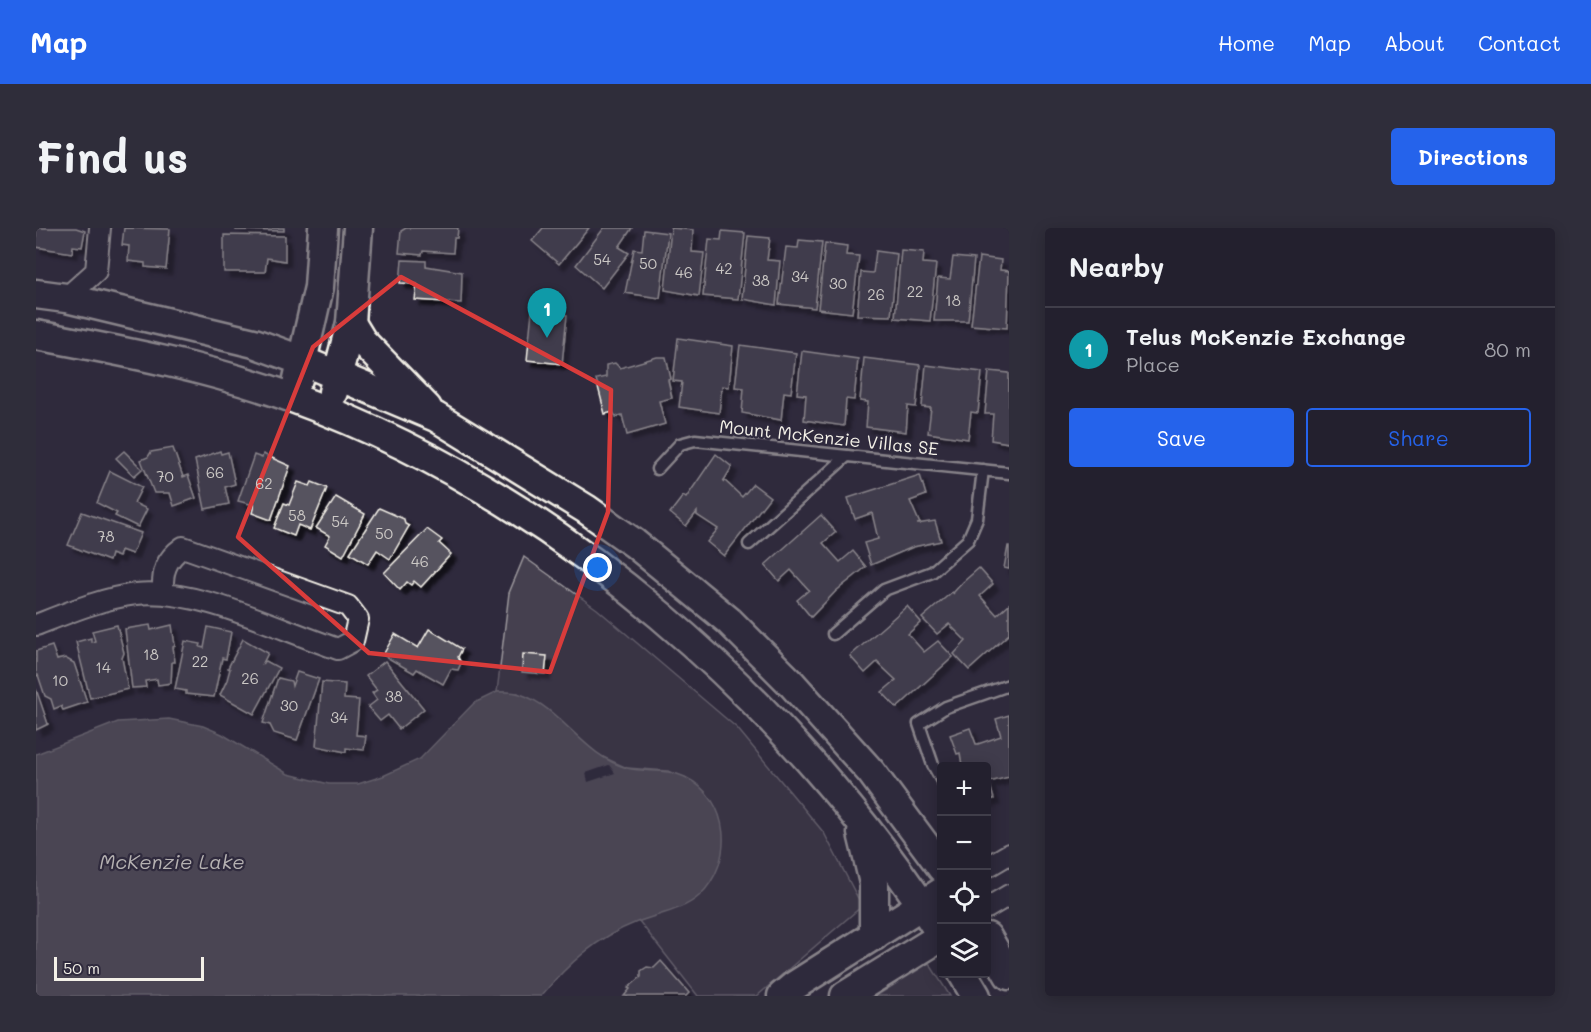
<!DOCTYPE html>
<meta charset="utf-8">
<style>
body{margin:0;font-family:Mali,sans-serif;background:#2f2d3a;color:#f1f3f6}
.controls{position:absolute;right:18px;bottom:18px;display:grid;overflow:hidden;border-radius:6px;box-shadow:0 3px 15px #0003}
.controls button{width:54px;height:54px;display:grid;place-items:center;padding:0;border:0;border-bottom:2px solid #403e4a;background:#23202e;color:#f1f3f6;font:30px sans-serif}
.scale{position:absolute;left:18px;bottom:15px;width:150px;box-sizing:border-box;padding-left:6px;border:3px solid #f4f1e8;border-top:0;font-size:16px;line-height:21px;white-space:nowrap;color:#f4f1e8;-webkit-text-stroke:4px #2f2a3d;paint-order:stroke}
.you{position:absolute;left:562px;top:340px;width:21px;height:21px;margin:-15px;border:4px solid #fff;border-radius:50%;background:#1a73e8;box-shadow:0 0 0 9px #1a73e833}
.badge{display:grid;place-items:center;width:39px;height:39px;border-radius:50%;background:#2563eb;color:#fff;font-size:20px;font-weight:700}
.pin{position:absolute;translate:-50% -50px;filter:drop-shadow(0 2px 3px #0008)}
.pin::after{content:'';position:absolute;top:32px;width:21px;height:18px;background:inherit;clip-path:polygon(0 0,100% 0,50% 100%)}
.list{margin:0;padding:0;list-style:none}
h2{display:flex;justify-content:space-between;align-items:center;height:78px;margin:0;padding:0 24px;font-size:26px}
h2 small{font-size:20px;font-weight:400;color:#a3a3aa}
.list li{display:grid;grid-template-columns:39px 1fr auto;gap:18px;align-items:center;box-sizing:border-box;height:84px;padding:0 24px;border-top:2px solid #403e4a}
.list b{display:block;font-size:22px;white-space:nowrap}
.list p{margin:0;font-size:20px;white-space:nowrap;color:#a3a3aa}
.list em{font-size:20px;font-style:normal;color:#a3a3aa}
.actions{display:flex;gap:12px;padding:18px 24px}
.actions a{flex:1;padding:14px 0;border:2px solid #2563eb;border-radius:6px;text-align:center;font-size:21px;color:#2563eb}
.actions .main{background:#2563eb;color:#fff}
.icon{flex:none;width:33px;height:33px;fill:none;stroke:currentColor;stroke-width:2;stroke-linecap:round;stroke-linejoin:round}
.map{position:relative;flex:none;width:973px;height:768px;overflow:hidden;border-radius:6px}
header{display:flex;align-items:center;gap:36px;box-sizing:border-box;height:84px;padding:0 30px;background:#2563eb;color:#fff}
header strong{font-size:28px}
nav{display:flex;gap:33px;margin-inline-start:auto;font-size:21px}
.intro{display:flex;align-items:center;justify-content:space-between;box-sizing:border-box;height:144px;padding:0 36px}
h1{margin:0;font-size:42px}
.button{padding:15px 27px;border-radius:6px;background:#2563eb;color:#fff;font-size:21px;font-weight:700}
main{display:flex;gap:36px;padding:0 36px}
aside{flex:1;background:#23202e;border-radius:6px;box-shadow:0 3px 15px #0003}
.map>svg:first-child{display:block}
.green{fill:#454050;stroke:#9c989c;stroke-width:1.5}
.water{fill:#6a6670;stroke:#a19ea0;stroke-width:1.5}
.pier{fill:#2f2a3d}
.building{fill:#56525f;stroke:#f4f1e8;stroke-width:1.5;filter:url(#shadow)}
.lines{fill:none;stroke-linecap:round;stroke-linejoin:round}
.lane-casing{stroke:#f4f1e8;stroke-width:15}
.street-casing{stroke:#f4f1e8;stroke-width:24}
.secondary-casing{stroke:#f4f1e8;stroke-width:33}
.lane{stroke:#2f2a3d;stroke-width:10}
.street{stroke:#2f2a3d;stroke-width:20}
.secondary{stroke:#2f2a3d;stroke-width:28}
.marked{fill:none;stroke:#d93c3b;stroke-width:4.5;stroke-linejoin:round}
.labels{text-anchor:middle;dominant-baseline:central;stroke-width:4.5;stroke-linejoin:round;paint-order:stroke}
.number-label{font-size:15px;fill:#ccc9c6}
.street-label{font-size:18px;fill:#f4f1e8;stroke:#2f2a3d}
.water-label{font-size:20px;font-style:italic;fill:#b6b2b2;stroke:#2f2a3d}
</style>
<header>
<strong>Map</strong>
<nav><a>Home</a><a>Map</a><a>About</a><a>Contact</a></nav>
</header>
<div class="intro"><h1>Find us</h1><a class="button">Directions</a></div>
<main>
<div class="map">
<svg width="973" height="768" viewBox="0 0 973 768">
<defs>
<filter id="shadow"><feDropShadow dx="5.5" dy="5.5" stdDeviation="1.5" flood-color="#0009"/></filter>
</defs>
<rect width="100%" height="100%" fill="#2f2a3d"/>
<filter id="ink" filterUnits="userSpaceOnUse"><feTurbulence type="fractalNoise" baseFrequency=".0167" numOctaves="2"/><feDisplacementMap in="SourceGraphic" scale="12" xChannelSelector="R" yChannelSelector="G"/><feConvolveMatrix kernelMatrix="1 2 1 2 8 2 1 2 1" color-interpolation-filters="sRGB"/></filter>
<g filter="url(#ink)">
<!-- green -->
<g class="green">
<polygon points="488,329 561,381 701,500 788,605 826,678 721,768 662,768 603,693 652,675 662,558 632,543 591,540 556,524 530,499 482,465 461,464 473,365"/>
<polygon points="893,735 914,768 840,768"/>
</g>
<!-- water -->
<path class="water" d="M461,464c8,0 16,-1 23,2 42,14 63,62 107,74 20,5 39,0 58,9 46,22 50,85 14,119 -17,15 -42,18 -62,26 -41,16 -68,41 -96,74h-505v-242l82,-32 51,-3 34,7 19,8 66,40 41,10h29l25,-8 37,-17 54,-56z"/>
<!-- pier -->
<polygon class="pier" points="573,537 579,545 552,554 550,545"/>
<!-- building -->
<g class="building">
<polygon points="0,0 40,0 49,3 46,19 37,18 36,25 0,19"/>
<polygon points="88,0 134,1 130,41 109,39 109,35 92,33 93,18 86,17"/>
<polygon points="200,0 248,0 248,3 200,2"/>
<polygon points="370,0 422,0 421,10 418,10 417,25 387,23 386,27 363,25 365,3"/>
<polygon points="507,0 553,0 523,36 496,13"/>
<polygon points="568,0 596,0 583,19 593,25 566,60 540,37"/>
<polygon points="635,0 657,2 656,24 668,25 663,68 629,62"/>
<polygon points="608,2 632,5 624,70 589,65 598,21 606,22"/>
<polygon points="686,3 709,5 702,71 667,68 673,11 685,12"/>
<polygon points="188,7 249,8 249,33 231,30 229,44 188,44"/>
<polygon points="712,8 734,10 731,32 744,33 740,77 706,71"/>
<polygon points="763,12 786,14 779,80 743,76 750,19 762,20"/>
<polygon points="789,15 811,18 810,27 823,28 816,85 782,81"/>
<polygon points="865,22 888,24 887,35 900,36 894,93 859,90"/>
<polygon points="840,23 861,26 855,88 821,87 825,44 837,45"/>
<polygon points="917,29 938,31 932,93 898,93 902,50 914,51"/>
<polygon points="943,29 965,32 964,42 973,43 971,100 935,97"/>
<polygon points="366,32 390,33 390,38 426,44 425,75 379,72 381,56 364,55"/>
<polygon points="496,83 531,87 526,136 491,132"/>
<polygon points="642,110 697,118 693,159 686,158 683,185 643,179 646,154 637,153"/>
<polygon points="704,117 760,125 755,165 748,164 745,192 706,185 708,160 699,159"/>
<polygon points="766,123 822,131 818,172 810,171 808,198 768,192 770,167 761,166"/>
<polygon points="621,129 630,129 635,151 632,152 636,170 623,173 629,196 591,207 586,187 580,189 577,184 569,186 560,151 570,149 570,137 579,135 584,140"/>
<polygon points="828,130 884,137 880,179 872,178 870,204 830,199 832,174 824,173"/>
<polygon points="890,137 946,144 942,185 935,184 932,211 892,205 895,180 886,179"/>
<polygon points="953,143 973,145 973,215 955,212 957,186 949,186"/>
<polygon points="137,220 147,249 152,247 160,270 138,278 134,265 118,265 105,232 112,229 115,224"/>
<polygon points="88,223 106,241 98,248 80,230"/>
<polygon points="184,223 185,226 192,224 199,256 189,259 193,276 169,281 159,232"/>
<polygon points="227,226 254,238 235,292 216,285 218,277 202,273 218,227 226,230"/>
<polygon points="680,226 696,239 687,254 688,252 706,269 717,256 734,269 688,328 671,314 682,301 661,287 661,284 650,298 634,285 647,268 650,270"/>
<polygon points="74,243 106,259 98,275 111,281 102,299 79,288 81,285 61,275"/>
<polygon points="884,247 890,267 874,273 884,296 881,296 899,293 905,313 877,319 835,337 828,315 842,311 836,285 819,291 812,270"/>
<polygon points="262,254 274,258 276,254 291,260 274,302 262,297 258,308 238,300 248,275 253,277"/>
<polygon points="300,269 329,286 307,328 289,317 294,308 280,300"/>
<polygon points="343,280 368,291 369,296 373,298 354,331 341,322 332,336 314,325"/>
<polygon points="46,284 105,305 96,326 85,322 83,329 75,326 73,333 32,317"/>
<polygon points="785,287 800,304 787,315 804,334 817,323 830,339 800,363 775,389 761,372 773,362 755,342 743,353 729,337"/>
<polygon points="391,301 406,312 403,315 415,326 385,359 378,353 375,357 371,354 364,362 348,345"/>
<polygon points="972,318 973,318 973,341 968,340"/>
<polygon points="943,340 957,356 944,368 961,387 973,376 973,406 933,442 918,426 930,413 913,396 901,406 886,390 916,364 918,366 917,365 927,354"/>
<polygon points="871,378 885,394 872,406 888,424 902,413 917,429 861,480 846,464 860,452 841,434 829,445 814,428"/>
<polygon points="81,397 88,425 86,430 92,461 54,470 40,414 55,410 55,414 59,413 56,403"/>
<polygon points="114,397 115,402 136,397 139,418 137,419 139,434 136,434 135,455 122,457 121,451 109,453 110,459 96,460 89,401"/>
<polygon points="172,399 195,404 190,431 186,430 178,469 150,466 150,463 139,461 149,413 165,416 164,419 168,420"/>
<polygon points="393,401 426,421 422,429 425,435 422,442 415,441 407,456 381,441 378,445 347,427 359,406 382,420"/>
<polygon points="207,411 232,425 227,435 230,433 243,440 218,486 184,467 191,452 194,441 192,440"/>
<polygon points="16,418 21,432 29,430 38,435 51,474 27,482 25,478 18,481 15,471 9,468 2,447 0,448 0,423"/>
<polygon points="487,426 511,428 509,446 486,444"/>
<polygon points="349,433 388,481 363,501 352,487 344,493 332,479 341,472 336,465 341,462 330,448"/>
<polygon points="261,444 283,451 261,512 238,505 234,497 227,495 242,450 255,453 256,458"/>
<polygon points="286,454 309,456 308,471 323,472 320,507 330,508 328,522 310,520 310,524 280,518"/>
<polygon points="0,461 12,496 0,502"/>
<polygon points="973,487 973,549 953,554 958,571 951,573 951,538 926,538 924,525 921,526 914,507 934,500 940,516 942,516 965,508 960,491"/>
<polygon points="625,733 653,765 650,768 588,768 594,761 592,760 605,749 605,743 611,739 618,740"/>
</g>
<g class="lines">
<!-- lane casing -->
<g class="lane-casing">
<g id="lane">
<polyline points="621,241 644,216 659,212 973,245"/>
<polyline points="713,316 811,228"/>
<polyline points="797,406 848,362 896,344 932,312 941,291 947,242"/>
<polyline points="906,553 897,537 883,496 910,479 973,457"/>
</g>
</g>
<!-- street casing -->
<g class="street-casing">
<g id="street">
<polyline points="30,70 60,43 64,0"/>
<path d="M0,397c31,-12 67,-27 100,-31 60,-7 144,36 202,55l15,-8 5,-22 -10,-13 -165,-59c-18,13 -21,25 -20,46"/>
<polyline points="951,639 973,626"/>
<polyline points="951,680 973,667"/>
</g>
</g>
<!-- secondary casing -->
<g class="secondary-casing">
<g id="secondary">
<polyline points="0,66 30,70 218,115 267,133 400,189 550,281 598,315 693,393 756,456 835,544 906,640"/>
<polyline points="315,95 326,113 391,180"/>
<path d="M0,107c86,16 175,33 257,63 262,95 501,305 649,538"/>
<polyline points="262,151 283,59 287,0"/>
<polyline points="297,164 315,95 322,0"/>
<polyline points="826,605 838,655 838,708"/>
<polyline points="951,709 973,747"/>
<polyline points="927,746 940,768"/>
<polyline points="746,768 758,758 906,664"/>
<polyline points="809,768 906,708"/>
</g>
</g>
<!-- lane -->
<use href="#lane" class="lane"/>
<!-- street -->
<use href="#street" class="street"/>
<!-- secondary -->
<use href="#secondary" class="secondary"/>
</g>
</g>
<!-- marked area -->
<path d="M0 0H973V768H0ZM365,49l210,113 -3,122 -58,160 -181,-19 -131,-116 75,-190z" fill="#2f2a3d" fill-opacity=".55" fill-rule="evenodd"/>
<path class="marked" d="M365,49l210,113 -3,122 -58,160 -181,-19 -131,-116 75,-190z"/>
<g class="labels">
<!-- number labels -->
<g class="number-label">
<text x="566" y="31">54</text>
<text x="612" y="35">50</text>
<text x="688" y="40">42</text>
<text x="648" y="44">46</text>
<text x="764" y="48">34</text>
<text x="725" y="52">38</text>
<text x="802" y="55">30</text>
<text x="879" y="63">22</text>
<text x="840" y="66">26</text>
<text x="917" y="72">18</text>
<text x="179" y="244">66</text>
<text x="129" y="248">70</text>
<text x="228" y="255">62</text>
<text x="261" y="287">58</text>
<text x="304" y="293">54</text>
<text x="348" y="305">50</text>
<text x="70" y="308">78</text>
<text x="384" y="333">46</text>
<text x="115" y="426">18</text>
<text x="164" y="433">22</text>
<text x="67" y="439">14</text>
<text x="214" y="450">26</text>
<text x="24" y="452">10</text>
<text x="358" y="468">38</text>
<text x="253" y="477">30</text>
<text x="303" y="489">34</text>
</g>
<!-- street labels -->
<g class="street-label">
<text transform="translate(793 209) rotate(6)">Mount McKenzie Villas SE</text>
</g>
<!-- water labels -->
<g class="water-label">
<text x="136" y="633">McKenzie Lake</text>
</g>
</g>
</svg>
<div class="controls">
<button>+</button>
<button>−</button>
<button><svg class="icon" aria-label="locate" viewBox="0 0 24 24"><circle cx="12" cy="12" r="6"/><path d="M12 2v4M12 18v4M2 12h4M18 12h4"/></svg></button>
<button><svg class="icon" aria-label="layers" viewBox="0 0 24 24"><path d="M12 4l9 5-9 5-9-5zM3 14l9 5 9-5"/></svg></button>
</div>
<div class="scale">50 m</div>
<div class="you"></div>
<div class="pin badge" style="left:511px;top:110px;background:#0f9aa8">1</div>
</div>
<aside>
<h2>Nearby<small></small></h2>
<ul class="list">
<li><span class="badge" style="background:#0f9aa8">1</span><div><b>Telus McKenzie Exchange</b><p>Place</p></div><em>80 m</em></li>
</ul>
<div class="actions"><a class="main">Save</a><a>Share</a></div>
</aside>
</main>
